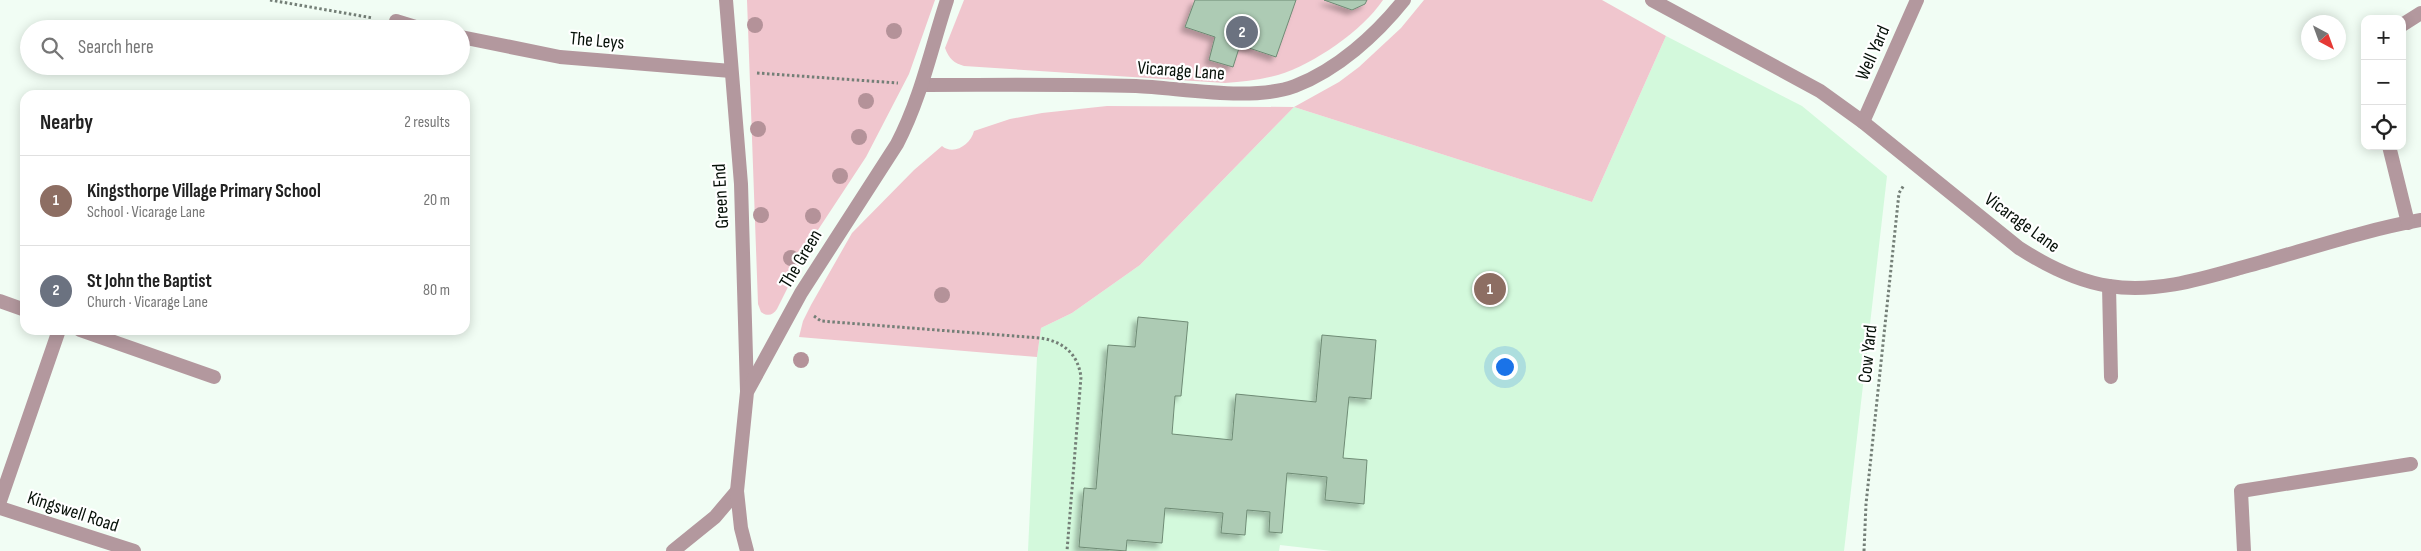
<!DOCTYPE html>
<meta charset="utf-8">
<style>
body{margin:0;font-family:"Sofia Sans Condensed",sans-serif;background:#f6f6f6;color:#222}
.controls{position:absolute;right:15px;top:15px;display:grid;overflow:hidden;border-radius:10px;box-shadow:0 2px 12px #0003}
.controls button{width:45px;height:45px;display:grid;place-items:center;padding:0;border:0;border-bottom:1px solid #e0e0e0;background:#fff;color:#222;font:25px sans-serif}
.compass{position:absolute;left:2301px;top:15px;width:45px;height:45px;border-radius:50%;background:#fff;box-shadow:0 2px 12px #0003;rotate:139deg}
.you{position:absolute;left:1504px;top:366px;width:18px;height:18px;margin:-12px;border:4px solid #fff;border-radius:50%;background:#1a73e8;box-shadow:0 0 0 8px #1a73e833}
.badge{display:grid;place-items:center;width:32px;height:32px;border-radius:50%;background:#b32559;color:#fff;font-size:16px;font-weight:700}
.pin{position:absolute;translate:-50% -50%;border:2px solid #fff;box-shadow:0 1px 5px #0006}
.list{margin:0;padding:0;list-style:none}
h2{display:flex;justify-content:space-between;align-items:center;height:65px;margin:0;padding:0 20px;font-size:21px}
h2 small{font-size:16px;font-weight:400;color:#767676}
.list li{display:grid;grid-template-columns:32px 1fr auto;gap:15px;align-items:center;box-sizing:border-box;height:90px;padding:0 20px;border-top:1px solid #e0e0e0}
.list b{display:block;font-size:19px;white-space:nowrap}
.list p{margin:0;font-size:16px;white-space:nowrap;color:#767676}
.list em{font-size:16px;font-style:normal;color:#767676}
.icon{flex:none;width:28px;height:28px;fill:none;stroke:currentColor;stroke-width:2;stroke-linecap:round;stroke-linejoin:round}
.map{position:relative;flex:none;width:2421px;height:551px;overflow:hidden}
.search{position:absolute;background:#fff;box-shadow:0 2px 12px #0003;left:20px;top:20px;width:450px;height:55px;display:flex;align-items:center;gap:12px;box-sizing:border-box;padding:0 18px;border-radius:28px;color:#767676;font-size:19px}
.panel{position:absolute;background:#fff;box-shadow:0 2px 12px #0003;left:20px;top:90px;width:450px;height:245px;border-radius:15px}
.map>svg:first-child{display:block}
.built{fill:#d3f9dc}
.green{fill:#f0c6ce}
.building{fill:#adcbb4;stroke:#6f8b75;filter:url(#shadow)}
.lines{fill:none;stroke-linecap:round;stroke-linejoin:round}
.path{stroke:#747f77;stroke-width:3;stroke-dasharray:2.5 2.5;stroke-linecap:butt}
.service{stroke:#b3989e;stroke-width:14}
.minor{stroke:#b3989e;stroke-width:14}
.tree{fill:#b49299}
.labels{text-anchor:middle;dominant-baseline:central;stroke-width:4.5;stroke-linejoin:round;paint-order:stroke}
.street-label{font-size:19px;fill:#061008;stroke:#fff}
</style>
<div class="map">
<svg width="2421" height="551" viewBox="0 0 2421 551">
<defs>
<filter id="shadow"><feDropShadow dx="-4.5" dy="4.5" stdDeviation="2.5" flood-color="#0004"/></filter>
</defs>
<rect width="100%" height="100%" fill="#f1fdf4"/>
<!-- built -->
<polygon class="built" points="1666,36 1802,106 1887,176 1844,551 1332,551 1280,545 1279,551 1028,551 1037,357 1041,328 1072,313 1140,265 1294,107 1592,202"/>
<!-- green -->
<g class="green">
<path d="M747,0h188l-26,74 -43,83 -54,82 -35,70c-4,6 -9,8 -16,3l-3,-8z"/>
<path d="M964,0h419c-21,31 -69,64 -105,75 -18,5 -35,7 -53,8l-261,-17c-10,-3 -15,-7 -19,-18z"/>
<path d="M1424,0h178l64,36 -74,166 -298,-95 -154,158 -68,48 -31,15 -4,29 -238,-20 4,-16 8,-16 41,-72 62,-63 28,-24c12,10 29,-2 32,-15l36,-12 32,-6 65,-7 187,1 45,-25 20,-15 42,-39z"/>
</g>
<!-- building -->
<g class="building">
<polygon points="1195,0 1296,0 1276,57 1240,45 1233,67 1209,60 1215,37 1185,27"/>
<polygon points="1324,0 1367,0 1365,4 1352,10"/>
<polygon points="1138,317 1188,322 1181,396 1175,396 1172,434 1232,440 1236,394 1316,402 1322,335 1376,340 1371,399 1349,397 1343,458 1367,460 1364,504 1325,500 1327,477 1287,473 1282,533 1269,532 1270,512 1247,510 1245,535 1221,533 1223,513 1165,508 1162,543 1127,540 1126,551 1079,547 1084,488 1096,489 1108,345 1135,347"/>
</g>
<g class="lines">
<!-- path -->
<g class="path">
<polyline points="270,0 373,18"/>
<polyline points="757,73 898,83"/>
<path d="M814,316l7,5 219,17c23,3 38,16 41,39l-14,174"/>
<polyline points="1864,551 1866,504 1899,193 1904,185"/>
</g>
<!-- service -->
<g class="service">
<polyline points="396,21 422,29"/>
<polyline points="461,37 560,57 731,71"/>
<polyline points="2109,286 2111,377"/>
<polyline points="0,301 25,310"/>
<polyline points="80,330 214,377"/>
<polyline points="0,501 59,330"/>
<polyline points="2244,551 2241,491 2411,464"/>
</g>
<!-- minor -->
<g class="minor">
<polyline points="726,0 741,184 747,391"/>
<path d="M1652,0l168,91 43,31 156,126c28,18 57,33 90,38 45,7 89,-6 131,-18 60,-16 120,-37 181,-48"/>
<polyline points="2402,25 2421,13"/>
<path d="M923,85c71,0 142,-1 213,1 46,2 116,16 159,0 42,-16 81,-51 109,-86"/>
<polyline points="1863,122 1917,0"/>
<polyline points="2389,146 2408,223"/>
<polyline points="0,508 134,551"/>
<polyline points="673,551 715,517 737,491"/>
<path d="M747,551l-6,-23 -4,-37 10,-99 54,-99 96,-149c24,-46 34,-95 50,-144"/>
</g>
</g>
<!-- trees -->
<g class="tree">
<circle cx="755" cy="25" r="8"/>
<circle cx="894" cy="31" r="8"/>
<circle cx="866" cy="101" r="8"/>
<circle cx="758" cy="129" r="8"/>
<circle cx="859" cy="137" r="8"/>
<circle cx="840" cy="176" r="8"/>
<circle cx="761" cy="215" r="8"/>
<circle cx="813" cy="216" r="8"/>
<circle cx="791" cy="258" r="8"/>
<circle cx="942" cy="295" r="8"/>
<circle cx="801" cy="360" r="8"/>
</g>
<g class="labels">
<!-- street labels -->
<g class="street-label">
<text transform="translate(597 41) rotate(5)">The Leys</text>
<text transform="translate(1873 53) rotate(-66)">Well Yard</text>
<text transform="translate(1181 71) rotate(4)">Vicarage Lane</text>
<text transform="translate(721 196) rotate(-93)">Green End</text>
<text transform="translate(2022 223) rotate(36)">Vicarage Lane</text>
<text transform="translate(801 259) rotate(-59)">The Green</text>
<text transform="translate(1868 354) rotate(-84)">Cow Yard</text>
<text transform="translate(73 512) rotate(18)">Kingswell Road</text>
</g>
</g>
</svg>
<div class="controls">
<button>+</button>
<button>−</button>
<button><svg class="icon" aria-label="locate" viewBox="0 0 24 24"><circle cx="12" cy="12" r="6"/><path d="M12 2v4M12 18v4M2 12h4M18 12h4"/></svg></button>
</div>
<svg class="compass" viewBox="-18 -18 36 36"><path d="M0-13l5 13h-10z" fill="#e53935"/><path d="M0 13l5-13h-10z" fill="#767676"/></svg>
<div class="you"></div>
<div class="pin badge" style="left:1490px;top:289px;background:#8d6e63">1</div>
<div class="pin badge" style="left:1242px;top:32px;background:#6b7280">2</div>
<div class="search"><svg class="icon" aria-label="search" viewBox="0 0 24 24"><circle cx="10" cy="10" r="6"/><path d="M15 15l6 6"/></svg>Search here</div>
<section class="panel">
<h2>Nearby<small>2 results</small></h2>
<ul class="list">
<li><span class="badge" style="background:#8d6e63">1</span><div><b>Kingsthorpe Village Primary School</b><p>School · Vicarage Lane</p></div><em>20 m</em></li>
<li><span class="badge" style="background:#6b7280">2</span><div><b>St John the Baptist</b><p>Church · Vicarage Lane</p></div><em>80 m</em></li>
</ul>
</section>
</div>
